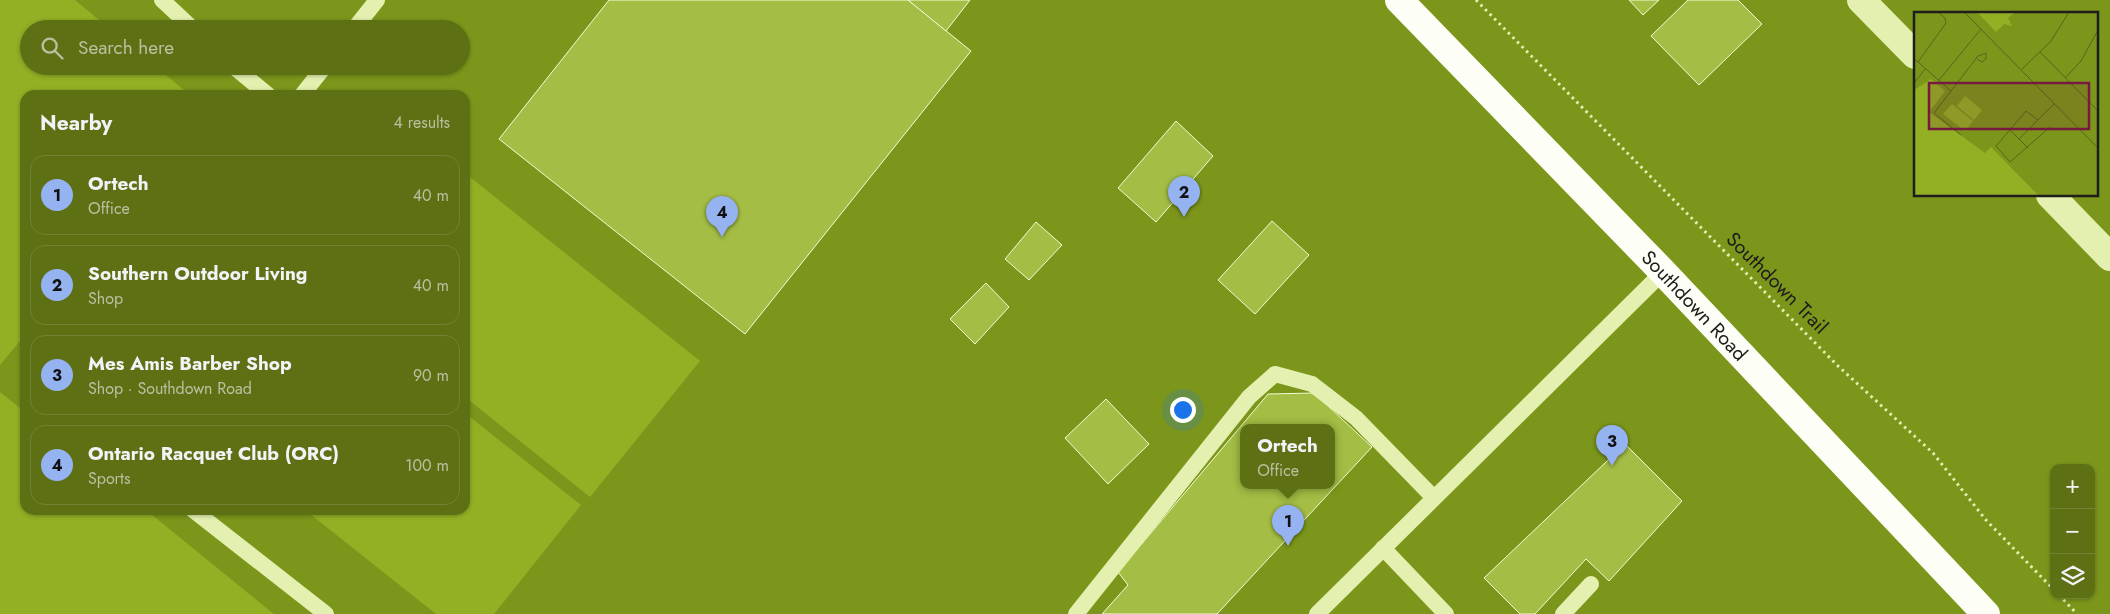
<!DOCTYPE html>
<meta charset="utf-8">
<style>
body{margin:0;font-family:Jost,sans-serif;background:#63751d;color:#f1f3f6}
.controls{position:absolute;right:15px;bottom:15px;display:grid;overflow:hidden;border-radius:10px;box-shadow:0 1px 4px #0004}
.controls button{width:45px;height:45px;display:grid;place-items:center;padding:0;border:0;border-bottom:1px solid #728234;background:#5d7014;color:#f1f3f6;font:25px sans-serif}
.you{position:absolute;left:1182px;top:409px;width:18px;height:18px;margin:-12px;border:4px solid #fff;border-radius:50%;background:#1a73e8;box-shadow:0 0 0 8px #1a73e833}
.badge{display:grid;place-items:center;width:32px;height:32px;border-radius:50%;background:#95b2f1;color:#111;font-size:16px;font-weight:700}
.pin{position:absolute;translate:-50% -41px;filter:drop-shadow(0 1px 2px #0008)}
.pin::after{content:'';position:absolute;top:26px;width:18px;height:15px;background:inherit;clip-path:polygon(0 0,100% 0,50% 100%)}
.popup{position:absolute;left:1240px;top:424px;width:95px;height:65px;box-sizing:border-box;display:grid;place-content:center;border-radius:10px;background:#5d7014;filter:drop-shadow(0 1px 4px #0005);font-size:16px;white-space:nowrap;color:#b9c1a0}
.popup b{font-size:19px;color:#f1f3f6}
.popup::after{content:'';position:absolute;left:50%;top:100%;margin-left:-10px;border:10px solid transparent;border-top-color:#5d7014}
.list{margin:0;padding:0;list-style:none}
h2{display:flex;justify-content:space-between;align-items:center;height:65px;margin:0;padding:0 20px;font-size:21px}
h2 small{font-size:16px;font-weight:400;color:#b9c1a0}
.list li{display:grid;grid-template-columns:32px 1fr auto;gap:15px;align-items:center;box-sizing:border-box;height:80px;margin:0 10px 10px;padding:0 10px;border:1px solid #728234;border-radius:15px}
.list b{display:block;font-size:19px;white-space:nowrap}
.list p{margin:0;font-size:16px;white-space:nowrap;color:#b9c1a0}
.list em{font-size:16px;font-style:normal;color:#b9c1a0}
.icon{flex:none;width:28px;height:28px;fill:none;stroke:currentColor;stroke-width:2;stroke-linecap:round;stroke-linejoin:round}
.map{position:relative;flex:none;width:2110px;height:614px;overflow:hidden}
.search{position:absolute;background:#5d7014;box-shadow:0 1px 4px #0004;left:20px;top:20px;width:450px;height:55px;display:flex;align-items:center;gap:12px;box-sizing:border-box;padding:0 18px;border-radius:28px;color:#b9c1a0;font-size:19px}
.panel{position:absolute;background:#5d7014;box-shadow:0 1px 4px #0004;left:20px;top:90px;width:450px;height:425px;border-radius:15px}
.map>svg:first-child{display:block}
.green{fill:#93af24}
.building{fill:#a4bd44;stroke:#f3fbd5;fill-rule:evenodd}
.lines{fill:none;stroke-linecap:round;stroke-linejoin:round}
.path{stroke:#e3f0af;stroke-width:3;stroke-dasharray:2.5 4;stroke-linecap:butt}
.service{stroke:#e3f0af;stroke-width:16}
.minor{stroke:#e3f0af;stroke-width:28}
.primary{stroke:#fdfff7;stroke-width:28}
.labels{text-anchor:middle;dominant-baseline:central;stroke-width:5;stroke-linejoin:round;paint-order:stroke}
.street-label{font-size:20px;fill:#1d1d1d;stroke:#7c961b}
.inset-road{fill:none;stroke:#56661c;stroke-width:1}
.view{fill:#781a3f;fill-opacity:0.15;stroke:#781a3f;stroke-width:2.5}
.inset-edge{fill:none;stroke:#1d1d1d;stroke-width:2.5}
</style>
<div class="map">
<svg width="2110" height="614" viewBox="0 0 2110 614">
<rect width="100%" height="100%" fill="#7c961b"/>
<!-- green -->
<g class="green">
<polygon points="0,0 75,0 110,29 29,29 29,66 155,66 190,95 25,95 25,335 0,365"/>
<polygon points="470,177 700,361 590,497 465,397 465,183"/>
<polygon points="0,392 25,412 25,510 146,510 274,614 0,614"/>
<polygon points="465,413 581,505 494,614 436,614 305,510 465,510"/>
</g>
<!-- building -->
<g class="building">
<polygon points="609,0 908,0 971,51 745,334 499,139"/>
<polygon points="908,0 970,0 946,31"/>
<polygon points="1629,0 1659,0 1643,15"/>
<polygon points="1688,0 1738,0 1762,24 1699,85 1651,36"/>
<polygon points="1176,121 1213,156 1156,222 1118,188"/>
<polygon points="1272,221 1309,255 1255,314 1218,280"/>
<polygon points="1036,222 1062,245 1029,280 1005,259"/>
<polygon points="986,283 1009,307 975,344 950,319"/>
<path d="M1314,393l58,54 -155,167h-115l26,-29 -10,-13 150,-178zM1244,427h88v58h-88z"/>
<polygon points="1106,399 1149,444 1108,484 1065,438"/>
<polygon points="1625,444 1682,501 1609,581 1586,559 1535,614 1520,614 1484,578"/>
</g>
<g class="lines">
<!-- path -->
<g class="path">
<polyline points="1476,0 1837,365 1933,453 1986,520 2054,590"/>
<polyline points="2059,595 2077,614"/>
</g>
<!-- service -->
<g class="service">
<polyline points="162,0 193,29"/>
<polyline points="354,29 377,0"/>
<polyline points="233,66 268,95"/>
<polyline points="302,95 325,66"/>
<polyline points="193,510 326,614"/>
<polyline points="1383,548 1446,614"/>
<polyline points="1076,614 1249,397 1275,374 1312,384 1356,418 1434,498"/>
<polyline points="1317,614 1663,272"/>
<polyline points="1563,614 1591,584"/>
</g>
<!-- minor -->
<g class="minor">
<polyline points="1861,0 1915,55"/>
<polyline points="2050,195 2110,257"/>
</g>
<!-- primary -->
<path class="primary" id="s1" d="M1399,0l264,272 323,342"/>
</g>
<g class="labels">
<!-- street labels -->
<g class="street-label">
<text transform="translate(1777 283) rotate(45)">Southdown Trail</text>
<text stroke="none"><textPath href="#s1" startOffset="425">Southdown Road</textPath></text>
</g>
</g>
<!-- overview -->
<g transform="translate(1914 12)">
<rect width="184" height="184" fill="#7c961b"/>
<path d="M63,0h38l-7,6 4,8 -8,-2 -8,8zM17,67l14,12 -16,21 56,41 6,-6 48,49h-125v-106zM51,84l17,14 -8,10 -17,-14zM38,92l21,17 -8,10 -22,-17z" fill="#93af24"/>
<path class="inset-road" d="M50,0l134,136M126,40l58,59M0,47l4,3 28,-39 -1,-5 -7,-6M4,50l33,29M108,57l29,-28 18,-29M151,66l16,-17 17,-31M25,68l42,-51M0,71l12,-15M124,108l-12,-9 -30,35 14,16 40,-35M96,118l18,18M47,123l-27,-22 44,-57 8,-3v6l-4,3 -5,-3M105,127l36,-36"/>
<path class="view" d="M15,71h160v46h-160z"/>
<rect width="184" height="184" class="inset-edge"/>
</g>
</svg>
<div class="controls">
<button>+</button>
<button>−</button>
<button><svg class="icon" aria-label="layers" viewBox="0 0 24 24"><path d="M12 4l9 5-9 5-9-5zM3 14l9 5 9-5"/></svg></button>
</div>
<div class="you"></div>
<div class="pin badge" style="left:1288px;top:546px">1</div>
<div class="popup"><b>Ortech</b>Office</div>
<div class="pin badge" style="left:1184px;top:217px">2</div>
<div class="pin badge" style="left:1612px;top:466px">3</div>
<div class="pin badge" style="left:722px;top:237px">4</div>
<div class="search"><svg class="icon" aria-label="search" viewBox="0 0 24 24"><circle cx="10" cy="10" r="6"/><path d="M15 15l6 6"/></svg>Search here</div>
<section class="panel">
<h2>Nearby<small>4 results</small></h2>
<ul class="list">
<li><span class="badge">1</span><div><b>Ortech</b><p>Office</p></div><em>40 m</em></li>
<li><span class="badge">2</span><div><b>Southern Outdoor Living</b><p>Shop</p></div><em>40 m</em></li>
<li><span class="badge">3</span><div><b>Mes Amis Barber Shop</b><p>Shop · Southdown Road</p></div><em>90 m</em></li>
<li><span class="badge">4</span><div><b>Ontario Racquet Club (ORC)</b><p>Sports</p></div><em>100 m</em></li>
</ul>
</section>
</div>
